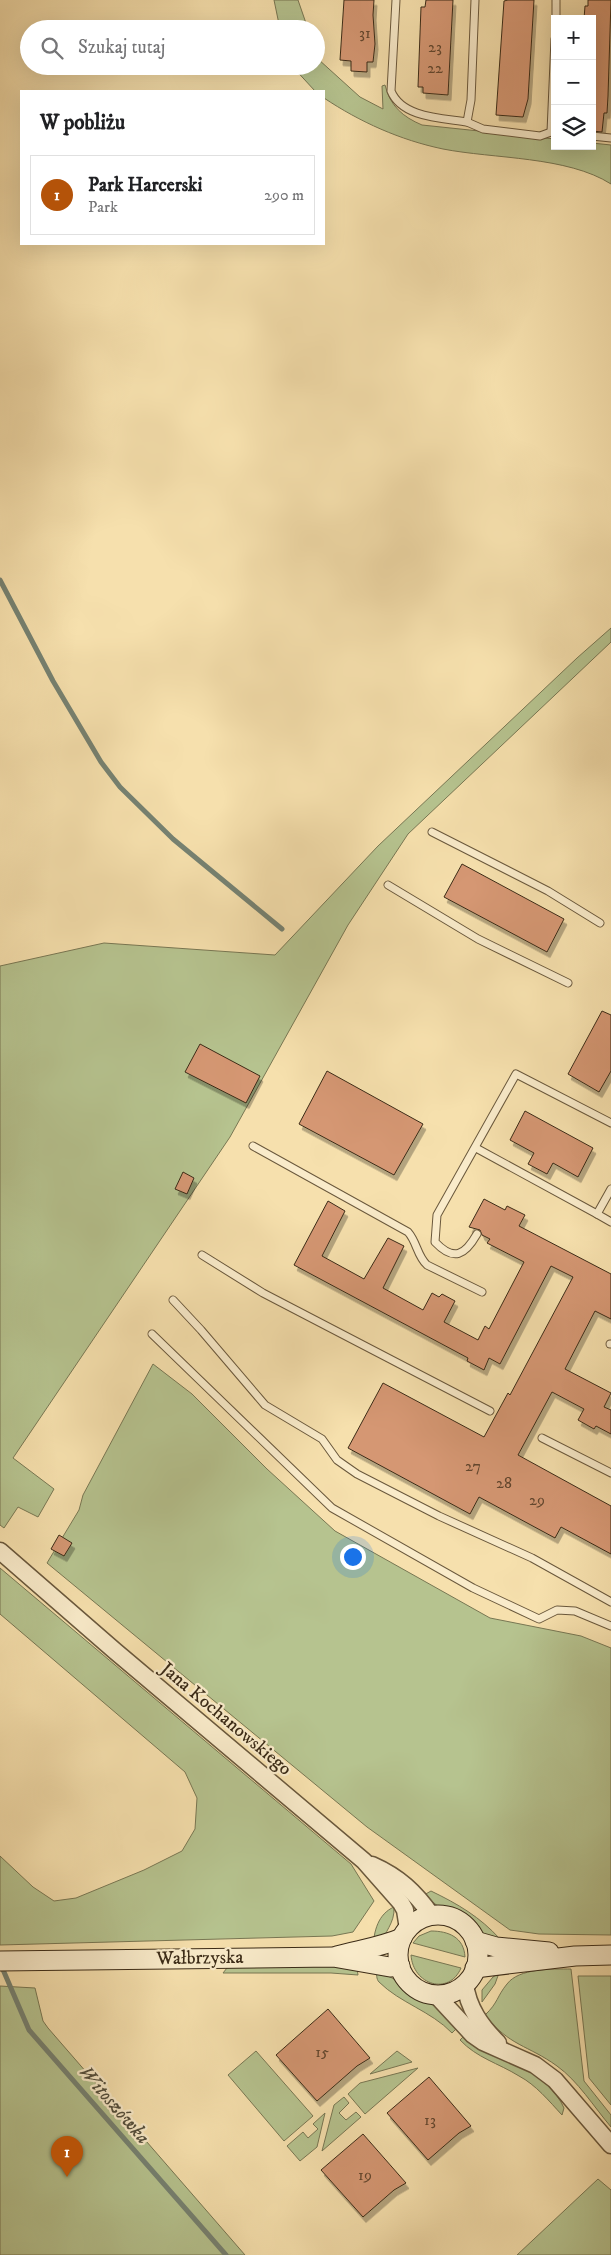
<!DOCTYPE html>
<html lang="pl">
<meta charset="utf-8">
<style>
body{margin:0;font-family:"IM FELL DW Pica",serif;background:#f2f2f2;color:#202124}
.controls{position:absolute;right:15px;top:15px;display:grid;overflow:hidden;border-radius:0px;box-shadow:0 5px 20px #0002}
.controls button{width:45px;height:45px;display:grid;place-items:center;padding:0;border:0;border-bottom:1px solid #e0e0e0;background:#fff;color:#202124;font:25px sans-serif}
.you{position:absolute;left:352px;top:1556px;width:18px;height:18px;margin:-12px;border:4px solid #fff;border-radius:50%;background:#1a73e8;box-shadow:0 0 0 8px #1a73e833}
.badge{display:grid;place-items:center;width:32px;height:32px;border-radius:50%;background:#b45309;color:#fff;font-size:16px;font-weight:700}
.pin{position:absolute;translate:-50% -41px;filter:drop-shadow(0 1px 2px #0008)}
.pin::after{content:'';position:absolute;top:26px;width:18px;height:15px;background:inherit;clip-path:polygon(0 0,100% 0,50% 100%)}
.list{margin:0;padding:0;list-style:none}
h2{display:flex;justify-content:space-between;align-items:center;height:65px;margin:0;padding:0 20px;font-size:21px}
h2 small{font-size:16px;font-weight:400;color:#757577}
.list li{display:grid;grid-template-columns:32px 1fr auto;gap:15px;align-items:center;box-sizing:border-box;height:80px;margin:0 10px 10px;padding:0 10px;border:1px solid #e0e0e0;border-radius:0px}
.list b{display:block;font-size:19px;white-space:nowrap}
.list p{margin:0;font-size:16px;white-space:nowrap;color:#757577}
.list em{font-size:16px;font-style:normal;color:#757577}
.icon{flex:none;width:28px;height:28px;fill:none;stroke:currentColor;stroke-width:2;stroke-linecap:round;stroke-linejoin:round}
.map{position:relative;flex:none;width:611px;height:2255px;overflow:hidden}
.search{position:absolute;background:#fff;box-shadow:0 5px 20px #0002;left:20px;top:20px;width:305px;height:55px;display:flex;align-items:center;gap:12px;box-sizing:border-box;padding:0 18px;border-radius:28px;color:#757577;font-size:19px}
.panel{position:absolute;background:#fff;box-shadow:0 5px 20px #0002;left:20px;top:90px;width:305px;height:155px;border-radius:0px}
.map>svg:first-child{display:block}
.green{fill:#b6c38f;stroke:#787753}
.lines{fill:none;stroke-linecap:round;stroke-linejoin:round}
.stream{stroke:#768272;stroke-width:5}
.building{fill:#d59773;stroke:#3b2b17;filter:url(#shadow)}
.service-casing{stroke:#6a583c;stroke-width:9}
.tertiary-casing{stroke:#6a583c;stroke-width:19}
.secondary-casing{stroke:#3b2b17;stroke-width:21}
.service{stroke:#f9ebca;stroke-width:7}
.tertiary{stroke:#f9ebca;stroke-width:16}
.secondary{stroke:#f9ebca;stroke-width:19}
.labels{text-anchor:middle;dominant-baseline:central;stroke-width:4.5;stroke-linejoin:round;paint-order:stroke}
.number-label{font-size:16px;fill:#62462e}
.street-label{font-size:19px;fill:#3b2b17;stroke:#f9ebca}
.water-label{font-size:20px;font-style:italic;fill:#544f3d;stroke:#f9ebca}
</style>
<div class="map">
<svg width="611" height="2255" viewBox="0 0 611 2255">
<defs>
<filter id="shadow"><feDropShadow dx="3" dy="5.5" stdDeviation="0" flood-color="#0004"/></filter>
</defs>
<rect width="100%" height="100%" fill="#f6e0ad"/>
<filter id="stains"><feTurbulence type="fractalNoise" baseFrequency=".004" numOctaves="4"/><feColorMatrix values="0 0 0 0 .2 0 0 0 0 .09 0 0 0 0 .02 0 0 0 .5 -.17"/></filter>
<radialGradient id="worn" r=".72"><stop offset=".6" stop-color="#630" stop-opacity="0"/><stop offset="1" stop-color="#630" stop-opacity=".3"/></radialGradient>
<!-- green -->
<g class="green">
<polygon points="274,0 298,0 308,29 280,29"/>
<path d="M316,53l2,6 42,38 23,12 -1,-23 3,-1c5,21 18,32 37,40l133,14v7h37v-3l19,2v39c-44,-28 -117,-25 -168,-35 -43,-9 -83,-27 -119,-51v-7h-9l-23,-25h24z"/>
<polygon points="611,628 611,642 408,834 348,925 230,1137 13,1458 54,1489 38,1517 18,1507 4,1528 0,1525 0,966 104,943 275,955 378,846 577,658"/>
<polygon points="153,1364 192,1394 267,1469 335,1531 490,1618 581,1636 611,1648 611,1935 539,1934 510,1930 367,1827 47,1563 79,1510 83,1495"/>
<polygon points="0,1568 351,1864 374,1901 353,1932 332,1936 0,1945 0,1856 33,1887 54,1901 76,1898 144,1870 182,1851 195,1829 197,1798 185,1772 0,1614"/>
<path d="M431,1891c27,13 49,26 69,48l-17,-4 -17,-17 -27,-11 -15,-12z"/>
<path d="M394,1907c1,17 -10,24 -13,39l-8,1c1,-16 5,-33 21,-40z"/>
<path d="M431,1931c17,0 33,6 34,26l-52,-14 6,-7z"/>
<path d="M411,1955l50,13c-12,28 -48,17 -50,-13z"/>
<polygon points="323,1966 357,1968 358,1975 331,1973 223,1973 227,1968 235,1967"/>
<path d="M571,1969l13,112 27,34v12c-17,-20 -33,-46 -54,-61 -29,-21 -48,-20 -72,-51 13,-12 12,-19 22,-31 12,-16 45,-15 64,-15z"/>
<path d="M376,1970l18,9 21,19 21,7 23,21 -7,7c-21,-22 -52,-30 -73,-51 -3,-3 -2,-8 -3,-12z"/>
<polygon points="499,1973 495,1984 482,2002 482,1990 493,1977"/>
<polygon points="578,1976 611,1976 611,2105 589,2078"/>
<polygon points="0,1986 35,1988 43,2021 48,2028 245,2255 0,2255"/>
<path d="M466,2034c30,18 84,41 98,74l-2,7c-13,-14 -26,-30 -43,-39 -21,-13 -42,-18 -59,-36z"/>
<polygon points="256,2051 313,2116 284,2141 228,2075"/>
<polygon points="397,2051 412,2062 370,2074"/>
<polygon points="418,2068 365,2114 348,2094 360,2083"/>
<polygon points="344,2097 349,2103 339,2113 346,2120 356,2112 361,2117 322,2151 334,2105"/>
<polygon points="325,2113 317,2147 300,2161 287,2146 303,2132 308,2138 318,2129 313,2124"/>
<polygon points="598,2179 611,2190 611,2255 517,2255"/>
</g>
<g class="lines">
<!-- stream -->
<g class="stream">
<polyline points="0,580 53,681 101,762 120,787 173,839 282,929"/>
<polyline points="1,1965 29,2030 226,2255"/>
</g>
</g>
<!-- building -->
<g class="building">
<polygon points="344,0 374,0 373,15 375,44 373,62 367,62 367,72 351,71 351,61 340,60"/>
<polygon points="426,0 453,0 448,95 423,93 423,87 418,87 421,7 425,7"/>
<polygon points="508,0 534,0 528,99 523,117 496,115 504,1"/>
<polygon points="588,0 611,0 608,96 607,113 604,113 602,132 592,131 592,19 584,19 585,6 588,6"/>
<polygon points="462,864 564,919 547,952 444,897"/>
<polygon points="602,1011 611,1015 611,1071 599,1092 568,1074"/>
<polygon points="200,1044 260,1076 246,1103 185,1072"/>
<polygon points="327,1071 423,1124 394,1175 299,1124"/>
<polygon points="525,1111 593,1148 578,1177 553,1163 547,1174 528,1164 534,1153 510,1140"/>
<polygon points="183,1172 194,1178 187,1194 175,1189"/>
<polygon points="484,1199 505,1210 507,1206 525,1215 519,1226 611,1274 611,1319 595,1311 565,1369 611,1393 604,1407 611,1410 611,1434 596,1426 594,1429 578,1420 584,1409 552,1392 518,1455 611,1506 611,1554 561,1527 555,1538 479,1497 470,1514 348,1448 383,1383 484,1437 508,1393 510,1395 573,1277 551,1266 500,1364 489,1358 484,1370 467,1361 468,1358 294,1265 328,1201 345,1211 322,1256 364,1279 388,1238 404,1246 383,1288 423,1310 432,1293 439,1297 442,1294 455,1301 444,1322 478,1340 485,1326 489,1329 524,1262 487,1243 490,1239 482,1235 480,1230 469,1227"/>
<polygon points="59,1535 72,1543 64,1556 51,1549"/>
<polygon points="328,2009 370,2058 357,2066 317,2101 276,2055"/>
<polygon points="429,2077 471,2126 459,2133 428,2160 387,2113"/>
<polygon points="363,2134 406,2183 394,2190 363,2217 321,2170"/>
</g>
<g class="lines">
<!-- service casing -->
<g class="service-casing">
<g id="service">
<path d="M396,0l-5,91c11,27 51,27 76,31l4,-22 4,-100"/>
<polyline points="556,19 556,0"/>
<polyline points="555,39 551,132 555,132"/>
<polyline points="467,122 483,129 540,136 551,132"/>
<polyline points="592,136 611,138"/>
<polyline points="432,832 548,891 600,923"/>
<polyline points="388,885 478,939 568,983"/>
<path d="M253,1146l155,86c9,10 9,24 19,33l55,27"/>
<polyline points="476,1148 597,1214"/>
<polyline points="611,1189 597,1214 611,1222"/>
<path d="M477,1234c-12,21 -23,28 -42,8l2,-27 79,-141 95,49"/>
<polyline points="202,1255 263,1293 490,1411"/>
<polyline points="173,1300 201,1330 265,1405 322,1439 337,1460 357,1474 439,1516 532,1558 611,1602"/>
<polyline points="152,1334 332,1508 473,1588 539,1619 557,1610 575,1611 611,1626"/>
<polyline points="610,1344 611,1344"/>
<polyline points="542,1438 611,1473"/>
</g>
</g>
<!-- tertiary casing -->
<g class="tertiary-casing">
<g id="tertiary">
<polyline points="0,1551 115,1651 364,1861 401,1903 405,1910 408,1929"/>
<path d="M372,1865c27,12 43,27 60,51"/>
<path d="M465,1984c3,24 16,42 33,59"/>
<polyline points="436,1995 473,2035 483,2042 535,2065 555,2080 611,2145"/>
</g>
</g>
<!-- secondary casing -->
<g class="secondary-casing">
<g id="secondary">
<circle cx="438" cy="1955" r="40"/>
<polyline points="475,1941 496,1947 549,1952"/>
<path d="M337,1956c22,-6 44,-9 65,-18"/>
<polyline points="0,1961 333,1957 390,1967 400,1966"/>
<polyline points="475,1968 575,1956 611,1955"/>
</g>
</g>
<!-- service -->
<use href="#service" class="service"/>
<!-- tertiary -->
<use href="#tertiary" class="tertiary"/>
<!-- secondary -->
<use href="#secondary" class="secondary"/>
</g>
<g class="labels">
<!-- number labels -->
<g class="number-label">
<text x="365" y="33">31</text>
<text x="435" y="47">23</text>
<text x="435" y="68">22</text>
<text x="473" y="1466">27</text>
<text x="504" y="1483">28</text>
<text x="537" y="1500">29</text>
<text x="322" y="2052">15</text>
<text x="430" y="2120">13</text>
<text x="365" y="2175">19</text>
</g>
<!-- street labels -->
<g class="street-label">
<text transform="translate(226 1719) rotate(40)">Jana Kochanowskiego</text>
<text transform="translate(200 1958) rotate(-1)">Wałbrzyska</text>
</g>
<!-- water labels -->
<g class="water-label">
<text transform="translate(114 2105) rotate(49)">Witoszówka</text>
</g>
</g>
<rect width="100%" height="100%" filter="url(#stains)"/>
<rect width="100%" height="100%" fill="url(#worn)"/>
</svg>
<div class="controls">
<button>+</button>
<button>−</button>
<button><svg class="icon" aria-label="layers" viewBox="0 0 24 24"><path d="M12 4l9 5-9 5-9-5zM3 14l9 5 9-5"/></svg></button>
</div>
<div class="you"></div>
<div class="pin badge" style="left:67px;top:2177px">1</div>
<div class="search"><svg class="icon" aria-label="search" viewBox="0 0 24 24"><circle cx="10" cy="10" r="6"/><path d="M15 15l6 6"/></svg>Szukaj tutaj</div>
<section class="panel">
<h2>W pobliżu<small></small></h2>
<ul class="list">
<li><span class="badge">1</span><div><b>Park Harcerski</b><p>Park</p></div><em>290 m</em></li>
</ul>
</section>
</div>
